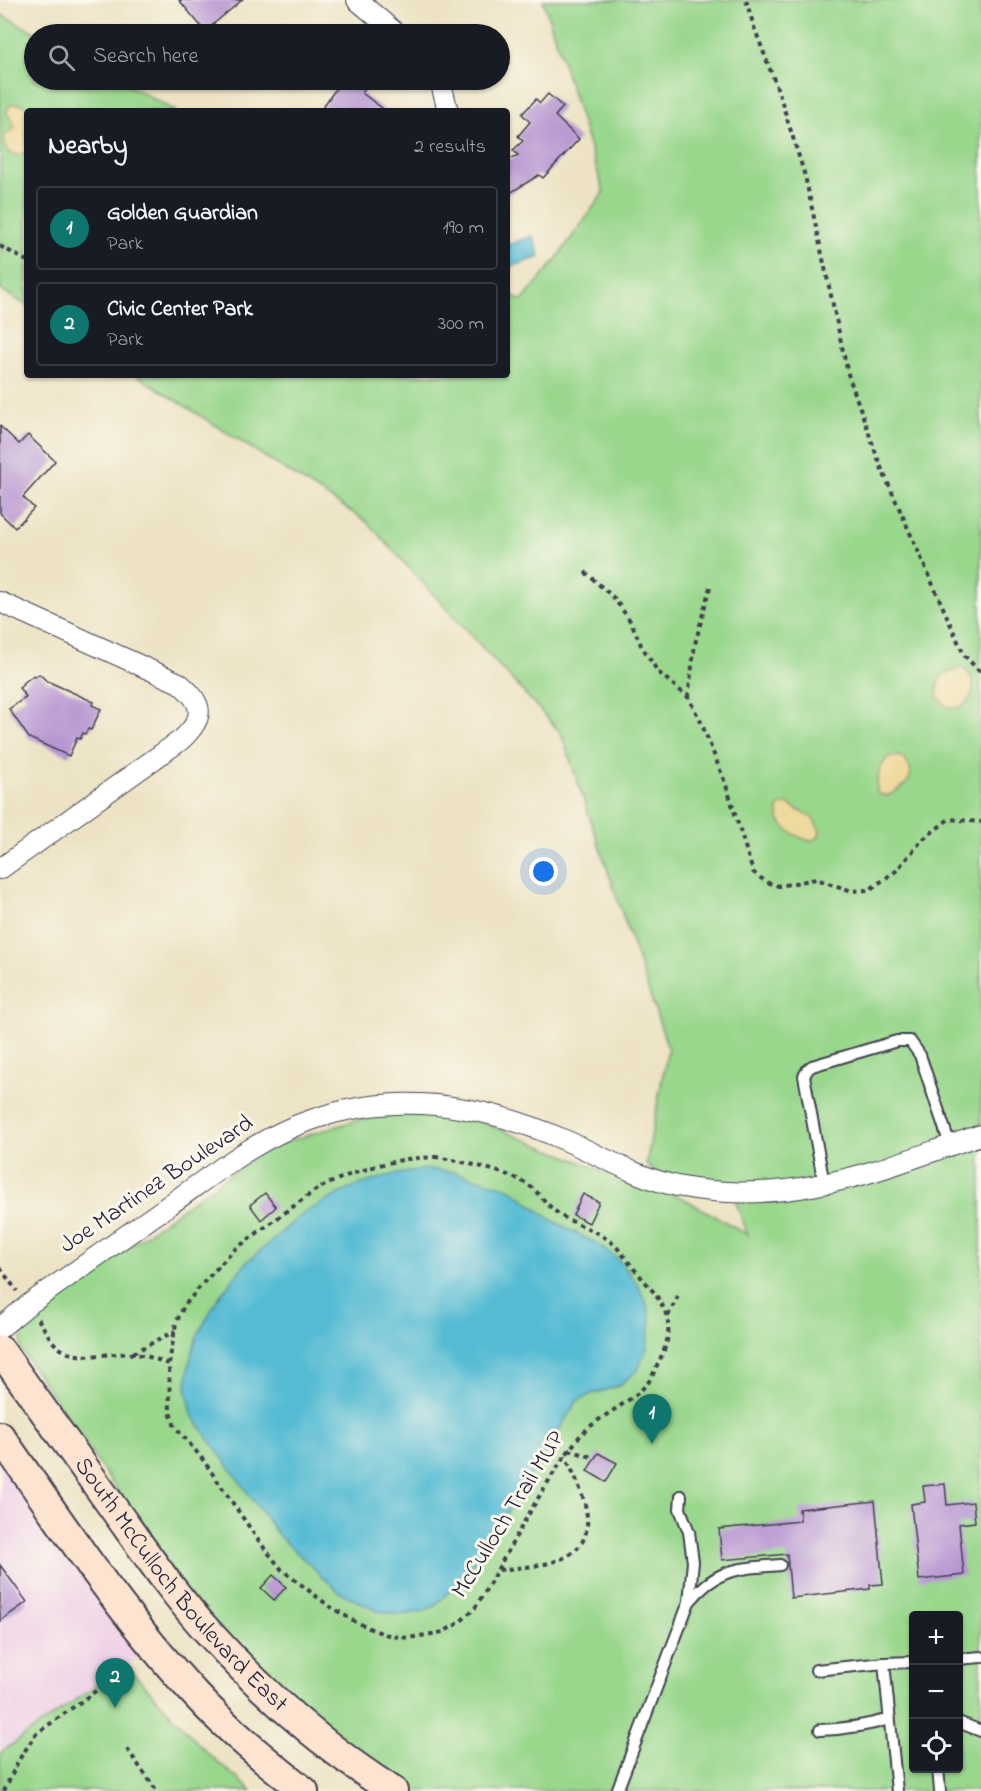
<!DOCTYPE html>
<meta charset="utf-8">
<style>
body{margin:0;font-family:"Indie Flower",sans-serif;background:#242831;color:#f1f3f6}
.controls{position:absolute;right:18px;bottom:18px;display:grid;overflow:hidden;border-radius:6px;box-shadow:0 2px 4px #0004}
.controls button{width:54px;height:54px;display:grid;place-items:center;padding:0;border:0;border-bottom:2px solid #363941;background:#171b24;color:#f1f3f6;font:30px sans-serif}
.you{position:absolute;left:544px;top:872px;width:21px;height:21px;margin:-15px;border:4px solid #fff;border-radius:50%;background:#1a73e8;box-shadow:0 0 0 9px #1a73e833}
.badge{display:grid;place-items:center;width:39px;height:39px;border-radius:50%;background:#0f766e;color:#fff;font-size:20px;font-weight:700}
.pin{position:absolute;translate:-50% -50px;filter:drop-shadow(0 2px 3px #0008)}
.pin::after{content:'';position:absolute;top:32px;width:21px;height:18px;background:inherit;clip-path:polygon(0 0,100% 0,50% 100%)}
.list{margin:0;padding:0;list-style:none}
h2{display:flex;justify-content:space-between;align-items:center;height:78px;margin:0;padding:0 24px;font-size:26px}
h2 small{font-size:20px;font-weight:400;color:#9ea1a6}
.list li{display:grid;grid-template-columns:39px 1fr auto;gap:18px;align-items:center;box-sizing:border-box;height:84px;margin:0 12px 12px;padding:0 12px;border:2px solid #363941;border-radius:6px}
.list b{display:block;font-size:22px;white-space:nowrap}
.list p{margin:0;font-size:20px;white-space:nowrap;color:#9ea1a6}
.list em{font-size:20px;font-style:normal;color:#9ea1a6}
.icon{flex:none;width:33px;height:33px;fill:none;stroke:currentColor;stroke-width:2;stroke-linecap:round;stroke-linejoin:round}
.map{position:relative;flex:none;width:981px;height:1791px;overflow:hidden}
.search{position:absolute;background:#171b24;box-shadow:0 2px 4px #0004;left:24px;top:24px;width:486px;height:66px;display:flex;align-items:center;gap:15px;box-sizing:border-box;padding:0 21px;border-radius:33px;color:#9ea1a6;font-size:22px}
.panel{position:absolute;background:#171b24;box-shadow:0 2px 4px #0004;left:24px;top:108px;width:486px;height:270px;border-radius:6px}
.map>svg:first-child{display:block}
.built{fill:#efd0e7}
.green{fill:#99d78c;stroke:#5e7c64;stroke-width:1.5;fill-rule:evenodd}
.sand{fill:#eeda9e;stroke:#887e6c;stroke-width:1.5}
.water{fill:#55bbd3;stroke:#3c6e87;stroke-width:1.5}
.building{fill:#b695d1}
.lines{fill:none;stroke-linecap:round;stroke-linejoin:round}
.lane-casing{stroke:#403f50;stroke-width:14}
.street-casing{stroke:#403f50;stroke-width:22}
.secondary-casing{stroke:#403f50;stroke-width:32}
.path{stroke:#403f50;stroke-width:4;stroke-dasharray:4.5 4.5;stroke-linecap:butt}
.lane{stroke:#fff;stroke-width:10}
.street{stroke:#fff;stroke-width:20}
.secondary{stroke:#fde4d1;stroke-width:28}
.labels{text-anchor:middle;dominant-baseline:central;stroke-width:6;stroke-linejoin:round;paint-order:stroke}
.street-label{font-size:24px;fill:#22223b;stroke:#fbf7ec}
</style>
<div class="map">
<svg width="981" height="1791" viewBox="0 0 981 1791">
<rect width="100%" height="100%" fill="#fbf7ec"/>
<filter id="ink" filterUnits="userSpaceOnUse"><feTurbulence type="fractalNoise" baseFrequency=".0167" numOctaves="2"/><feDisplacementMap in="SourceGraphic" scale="12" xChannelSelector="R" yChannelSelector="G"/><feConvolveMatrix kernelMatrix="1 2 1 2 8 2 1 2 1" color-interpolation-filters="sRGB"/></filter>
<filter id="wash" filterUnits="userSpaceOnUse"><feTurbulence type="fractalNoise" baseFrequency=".008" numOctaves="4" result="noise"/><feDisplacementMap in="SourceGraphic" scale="24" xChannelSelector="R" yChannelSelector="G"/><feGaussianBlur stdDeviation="1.35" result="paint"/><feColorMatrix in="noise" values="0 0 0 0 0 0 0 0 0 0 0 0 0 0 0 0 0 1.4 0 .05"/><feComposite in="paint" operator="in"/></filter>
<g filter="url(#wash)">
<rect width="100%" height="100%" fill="#ede3c4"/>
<!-- built -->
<polygon class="built" points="0,1436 154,1647 0,1753"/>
<!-- green -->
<g class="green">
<path d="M543,0h438v1791h-565l-20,-9 -118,-90 -92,-101 -165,-241 1,-26 244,-176 108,-33 53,-2 49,7 140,56 67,22 65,37 -16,-43 -55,-7 -31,-20 22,-117 -107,-315 -195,-212 -230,-146h371v-82l15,8 33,-40 49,-69zM509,1188l41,31 47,25 41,126 -20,16 -29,9 -12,6 -93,148 -266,-251 27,-34 60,-52zM914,1616h44v152h-44z"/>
<polygon points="0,14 38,34 34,34 34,80 119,80 176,111 27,111 27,306 0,289"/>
<polygon points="126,1665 205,1751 252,1791 0,1791 0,1753"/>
</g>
<!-- sand -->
<g class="sand">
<path d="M13,104c8,0 13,0 17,7h-3v40l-8,5 -12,-5 -3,-8v-7l11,-9 -8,-14 1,-6z"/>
<path d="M962,668c19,10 12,40 -9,40 -7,0 -11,-6 -16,-11l1,-13 3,-8z"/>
<path d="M899,756c24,17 7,31 -12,40l-10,-3c-1,-15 2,-25 11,-36z"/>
<path d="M787,804l26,14 7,13 -2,7 -8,3c-15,-5 -37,-15 -31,-35z"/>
</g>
<!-- water -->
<g class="water">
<polygon points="533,236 540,257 507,268 507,245"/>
<polygon points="425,1169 454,1172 509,1188 550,1219 597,1244 617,1258 636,1282 646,1302 651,1319 647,1348 638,1370 618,1386 589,1395 577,1401 484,1549 461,1579 435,1606 421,1612 402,1615 377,1611 339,1592 279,1536 193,1417 186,1388 190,1360 197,1336 218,1298 245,1264 305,1212 353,1187 387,1176"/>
</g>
<g id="blocks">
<!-- building -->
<g class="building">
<polygon points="179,0 242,0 205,31"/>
<polygon points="342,80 371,80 362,93 386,111 320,111"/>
<polygon points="548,94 563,107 555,116 579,139 543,178 539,175 507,195 507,161 518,155 513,150 523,141 518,136 530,122 522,114 536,99 540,103"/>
<polygon points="0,426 19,444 28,435 55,461 23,497 34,508 15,528 0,513"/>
<polygon points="39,674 47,681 94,702 92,705 101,709 91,730 88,729 85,734 83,733 80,739 77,738 69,756 29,738 9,709 26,697 19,688 23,685 22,684 34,675 35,677"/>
<polygon points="265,1193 276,1207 261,1220 250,1205"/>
<polygon points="583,1194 599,1202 589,1223 573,1215"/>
<polygon points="598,1453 617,1463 606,1482 587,1471"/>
<polygon points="945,1484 947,1505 973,1502 975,1522 959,1524 964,1575 919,1580 911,1504 925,1502 923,1486"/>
<polygon points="875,1501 883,1584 870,1585 870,1589 791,1598 787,1554 722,1560 719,1529 800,1521 799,1509"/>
<polygon points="0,1565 27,1602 0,1621"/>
<polygon points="273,1575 286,1587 274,1600 261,1588"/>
</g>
</g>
</g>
<g filter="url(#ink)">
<use href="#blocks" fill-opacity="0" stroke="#403f50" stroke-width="1.5"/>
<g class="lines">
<!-- lane casing -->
<g class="lane-casing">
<g id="lane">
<polyline points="824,1184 804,1076 808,1069 812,1066 897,1041 910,1041 920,1055 950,1145"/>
<path d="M689,1602c29,-35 49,-33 91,-37"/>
<polyline points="958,1659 981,1657"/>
<polyline points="884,1663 897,1791"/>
<polyline points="816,1670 884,1663 914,1662"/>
<polyline points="958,1722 981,1731"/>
<path d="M820,1730c24,-1 47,-4 69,-11"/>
<polyline points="938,1768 940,1791"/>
<polyline points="617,1791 689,1602 693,1562 689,1532 680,1509 681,1496"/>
</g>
</g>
<!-- street casing -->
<g class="street-casing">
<g id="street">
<polyline points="357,0 397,34"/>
<polyline points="440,80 448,111"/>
<path d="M0,602l179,81c26,21 26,35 2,57l-181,129"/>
<path d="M0,1328l28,-23c48,-34 96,-68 144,-102 45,-32 89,-67 142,-84 86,-29 172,-14 253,22 36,16 72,37 110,45 46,9 95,8 140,-1 54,-9 111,-33 164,-50"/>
</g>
</g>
<!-- secondary casing -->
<g class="secondary-casing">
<g id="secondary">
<path id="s1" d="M0,1350c38,53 76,106 114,159 31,43 61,87 97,126 53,59 114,113 182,156"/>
<path d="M0,1436c62,88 121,179 195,258 33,36 71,67 109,97"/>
</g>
</g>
<!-- path -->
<g class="path">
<polyline points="746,0 754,27 779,93 805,176 848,374 880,465 964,655 981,673"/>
<polyline points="0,246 27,261"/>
<polyline points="585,572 614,598 631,622 641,645 658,672 688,697 701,722 726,785 753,872 766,882 779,886 816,879 852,891 869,890 896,871 922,840 949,819 981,822"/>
<polyline points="688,697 695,644 710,587"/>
<path d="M435,1157c23,3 78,16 95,29 13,11 21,25 37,33 15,7 31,13 44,23 9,7 16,19 24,28 26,30 46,50 24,91 -4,8 -7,18 -13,24 -20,22 -52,32 -70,56 -39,52 -67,111 -101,167l-16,15 -16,9 -34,6 -18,-2 -18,-6 -19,-9 -25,-15 -47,-36 -21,-26 -60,-87 -26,-30 -5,-15 -1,-48 7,-41 8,-17 20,-24 30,-32 83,-61 26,-12 36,-12 27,-6z"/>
<polyline points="0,1268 17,1291"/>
<polyline points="668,1316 678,1296"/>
<path d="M38,1319c6,8 11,20 19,27 20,18 52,5 77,8 12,1 24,6 35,10"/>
<polyline points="133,1353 175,1331"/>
<polyline points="569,1450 595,1458"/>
<path d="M499,1570c21,-3 49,-3 68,-14 39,-22 12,-71 -2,-100"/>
<polyline points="127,1749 157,1791"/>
<polyline points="4,1791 18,1761 36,1734 104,1685"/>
</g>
<!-- lane -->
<use href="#lane" class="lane"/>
<!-- street -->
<use href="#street" class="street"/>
<!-- secondary -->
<use href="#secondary" class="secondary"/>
</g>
</g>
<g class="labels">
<!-- street labels -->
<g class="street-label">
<text transform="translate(157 1185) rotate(-34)">Joe Martinez Boulevard</text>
<text transform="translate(509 1515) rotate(-58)">McCulloch Trail MUP</text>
<text stroke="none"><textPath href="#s1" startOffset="297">South McCulloch Boulevard East</textPath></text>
</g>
</g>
</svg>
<div class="controls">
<button>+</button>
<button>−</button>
<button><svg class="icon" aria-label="locate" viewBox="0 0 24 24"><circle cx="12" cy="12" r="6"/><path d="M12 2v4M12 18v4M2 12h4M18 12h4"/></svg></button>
</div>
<div class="you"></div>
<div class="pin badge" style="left:652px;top:1444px">1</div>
<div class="pin badge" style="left:115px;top:1708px">2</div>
<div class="search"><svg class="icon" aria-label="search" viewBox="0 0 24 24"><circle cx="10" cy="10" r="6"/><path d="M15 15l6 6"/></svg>Search here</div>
<section class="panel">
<h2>Nearby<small>2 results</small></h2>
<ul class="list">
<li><span class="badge">1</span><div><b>Golden Guardian</b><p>Park</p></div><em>190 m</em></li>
<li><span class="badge">2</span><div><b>Civic Center Park</b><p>Park</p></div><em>300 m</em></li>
</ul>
</section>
</div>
